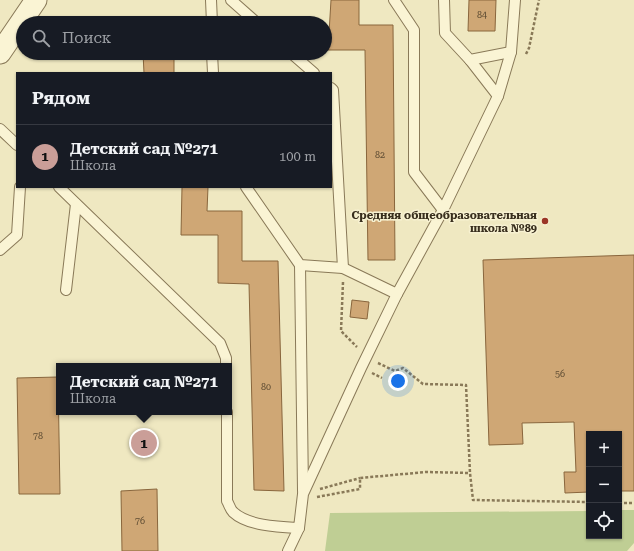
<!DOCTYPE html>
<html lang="ru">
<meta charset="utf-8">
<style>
body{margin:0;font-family:"Roboto Serif",serif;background:#20242c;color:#f1f3f6}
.controls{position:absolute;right:12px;bottom:12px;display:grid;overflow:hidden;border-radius:0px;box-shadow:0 1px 3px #0004}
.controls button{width:36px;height:36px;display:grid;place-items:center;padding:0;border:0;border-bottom:1px solid #363941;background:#171b24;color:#f1f3f6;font:20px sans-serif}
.you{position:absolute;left:398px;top:381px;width:14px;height:14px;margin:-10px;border:3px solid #fff;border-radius:50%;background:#1a73e8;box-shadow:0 0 0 6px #1a73e833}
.badge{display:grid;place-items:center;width:26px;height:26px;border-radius:50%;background:#ca9e98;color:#111;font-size:13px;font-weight:700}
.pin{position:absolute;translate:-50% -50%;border:2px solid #fff;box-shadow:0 1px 4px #0006}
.popup{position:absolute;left:56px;top:363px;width:176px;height:52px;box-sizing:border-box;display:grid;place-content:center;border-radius:0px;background:#171b24;filter:drop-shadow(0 1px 3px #0005);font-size:13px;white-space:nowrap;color:#9ea1a6}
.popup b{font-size:15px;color:#f1f3f6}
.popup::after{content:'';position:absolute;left:50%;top:100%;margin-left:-8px;border:8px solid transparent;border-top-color:#171b24}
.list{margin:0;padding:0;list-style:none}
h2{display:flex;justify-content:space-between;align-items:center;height:52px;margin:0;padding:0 16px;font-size:17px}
h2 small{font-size:13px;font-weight:400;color:#9ea1a6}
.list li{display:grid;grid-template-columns:26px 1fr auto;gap:12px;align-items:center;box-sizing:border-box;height:64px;padding:0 16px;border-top:1px solid #363941}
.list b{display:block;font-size:15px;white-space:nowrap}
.list p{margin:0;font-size:13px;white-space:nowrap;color:#9ea1a6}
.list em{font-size:13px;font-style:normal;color:#9ea1a6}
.icon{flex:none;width:22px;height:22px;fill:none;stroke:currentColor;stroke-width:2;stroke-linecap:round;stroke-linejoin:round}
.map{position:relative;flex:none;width:634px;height:551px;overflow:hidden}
.search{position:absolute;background:#171b24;box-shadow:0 1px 3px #0004;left:16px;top:16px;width:316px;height:44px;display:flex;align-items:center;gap:10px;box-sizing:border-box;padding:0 14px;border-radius:22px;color:#9ea1a6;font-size:15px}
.panel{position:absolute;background:#171b24;box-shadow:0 1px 3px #0004;left:16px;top:72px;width:316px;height:116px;border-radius:0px}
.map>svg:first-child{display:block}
.green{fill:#bfce94}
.building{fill:#cfa775;stroke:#89663d}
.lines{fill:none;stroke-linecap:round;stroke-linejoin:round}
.service-casing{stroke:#897958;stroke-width:12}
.minor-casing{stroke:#897958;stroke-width:23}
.path{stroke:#897958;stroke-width:2.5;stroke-dasharray:3 2;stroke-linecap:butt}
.service{stroke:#faf4d4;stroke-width:10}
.minor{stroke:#faf4d4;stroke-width:21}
.poi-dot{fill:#9b3526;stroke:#f7f1d1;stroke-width:1.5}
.labels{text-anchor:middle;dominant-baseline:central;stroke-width:3;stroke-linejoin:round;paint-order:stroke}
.number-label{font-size:9px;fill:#5e4c33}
.poi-label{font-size:11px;font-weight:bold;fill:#382e1d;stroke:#f7f1d1;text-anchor:end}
</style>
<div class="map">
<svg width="634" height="551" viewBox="0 0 634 551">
<rect width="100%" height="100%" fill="#efe8c1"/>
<!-- green -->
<polygon class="green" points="619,510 634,510 634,543 627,551 325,551 330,513 589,511 589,536 619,536"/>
<!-- building -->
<g class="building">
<polygon points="331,0 359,0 359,25 393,25 395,260 368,260 365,50 328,50"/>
<polygon points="469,0 496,0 495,31 468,31"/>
<polygon points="143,53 174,53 174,73 144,73"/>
<polygon points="182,187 208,187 207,211 242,211 242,261 278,261 284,491 254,490 249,284 218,283 218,235 181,235"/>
<polygon points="634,255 634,491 619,491 619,434 589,434 589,492 565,493 564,472 576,472 574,422 522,423 523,444 489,445 483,260"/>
<polygon points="352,300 369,302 367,319 350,317"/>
<polygon points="58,377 60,494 19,494 17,378"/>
<polygon points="157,489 158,551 122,551 121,491"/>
</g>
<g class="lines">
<!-- service casing -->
<g class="service-casing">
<g id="service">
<polyline points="211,0 212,23"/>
<polyline points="231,0 257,23"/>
<polyline points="394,0 414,30 414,172 443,210"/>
<polyline points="444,0 445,33 470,60 511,52"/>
<polyline points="212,53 213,73"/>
<polyline points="291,53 314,73"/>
<polyline points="470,60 498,96"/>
<polyline points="331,88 333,90 343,268"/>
<polyline points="0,129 17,145"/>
<polyline points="59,187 220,343 226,358 226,366"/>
<polyline points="246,187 300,265 343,268 397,294"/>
<polyline points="0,250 17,235 20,187"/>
<polyline points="300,265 303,491"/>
<polyline points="66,290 76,204"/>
<path d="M227,412v89c2,3 3,8 6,11 15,14 46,15 66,16l4,-34 58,-126 36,-74 46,-84 55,-114 13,-44 4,-52"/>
<polyline points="288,551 299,528"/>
</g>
</g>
<!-- minor casing -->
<g class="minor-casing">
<polyline id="minor" points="0,53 36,0"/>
</g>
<!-- path -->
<g class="path">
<polyline points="526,54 529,48 539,0"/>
<polyline points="343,282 341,331 357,347"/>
<polyline points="378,363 395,371 403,368 423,384 466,385 470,473 473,500 589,502"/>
<polyline points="372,373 382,378"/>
<polyline points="320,489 360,478"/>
<polyline points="317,497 360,489 360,478 426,472 470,473"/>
<polyline points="619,503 634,503"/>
</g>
<!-- service -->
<use href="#service" class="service"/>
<!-- minor -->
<use href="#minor" class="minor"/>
</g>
<!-- markers -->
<circle class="poi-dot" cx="545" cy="221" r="4"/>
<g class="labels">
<!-- number labels -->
<g class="number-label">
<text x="482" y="15">84</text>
<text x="380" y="155">82</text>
<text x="560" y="374">56</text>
<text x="266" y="387">80</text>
<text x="38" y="436">78</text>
<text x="140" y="521">76</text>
</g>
<!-- poi labels -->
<g class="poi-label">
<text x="537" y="215">Средняя общеобразовательная<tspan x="537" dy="13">школа №89</tspan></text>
</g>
</g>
</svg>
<div class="controls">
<button>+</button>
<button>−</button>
<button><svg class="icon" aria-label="locate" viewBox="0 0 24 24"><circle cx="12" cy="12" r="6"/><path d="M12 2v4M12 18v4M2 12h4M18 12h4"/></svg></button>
</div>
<div class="you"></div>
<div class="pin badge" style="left:144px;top:443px">1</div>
<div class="popup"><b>Детский сад №271</b>Школа</div>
<div class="search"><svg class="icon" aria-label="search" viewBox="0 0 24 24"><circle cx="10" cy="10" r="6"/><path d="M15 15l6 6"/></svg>Поиск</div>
<section class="panel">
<h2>Рядом<small></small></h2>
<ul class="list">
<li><span class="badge">1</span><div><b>Детский сад №271</b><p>Школа</p></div><em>100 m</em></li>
</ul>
</section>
</div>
